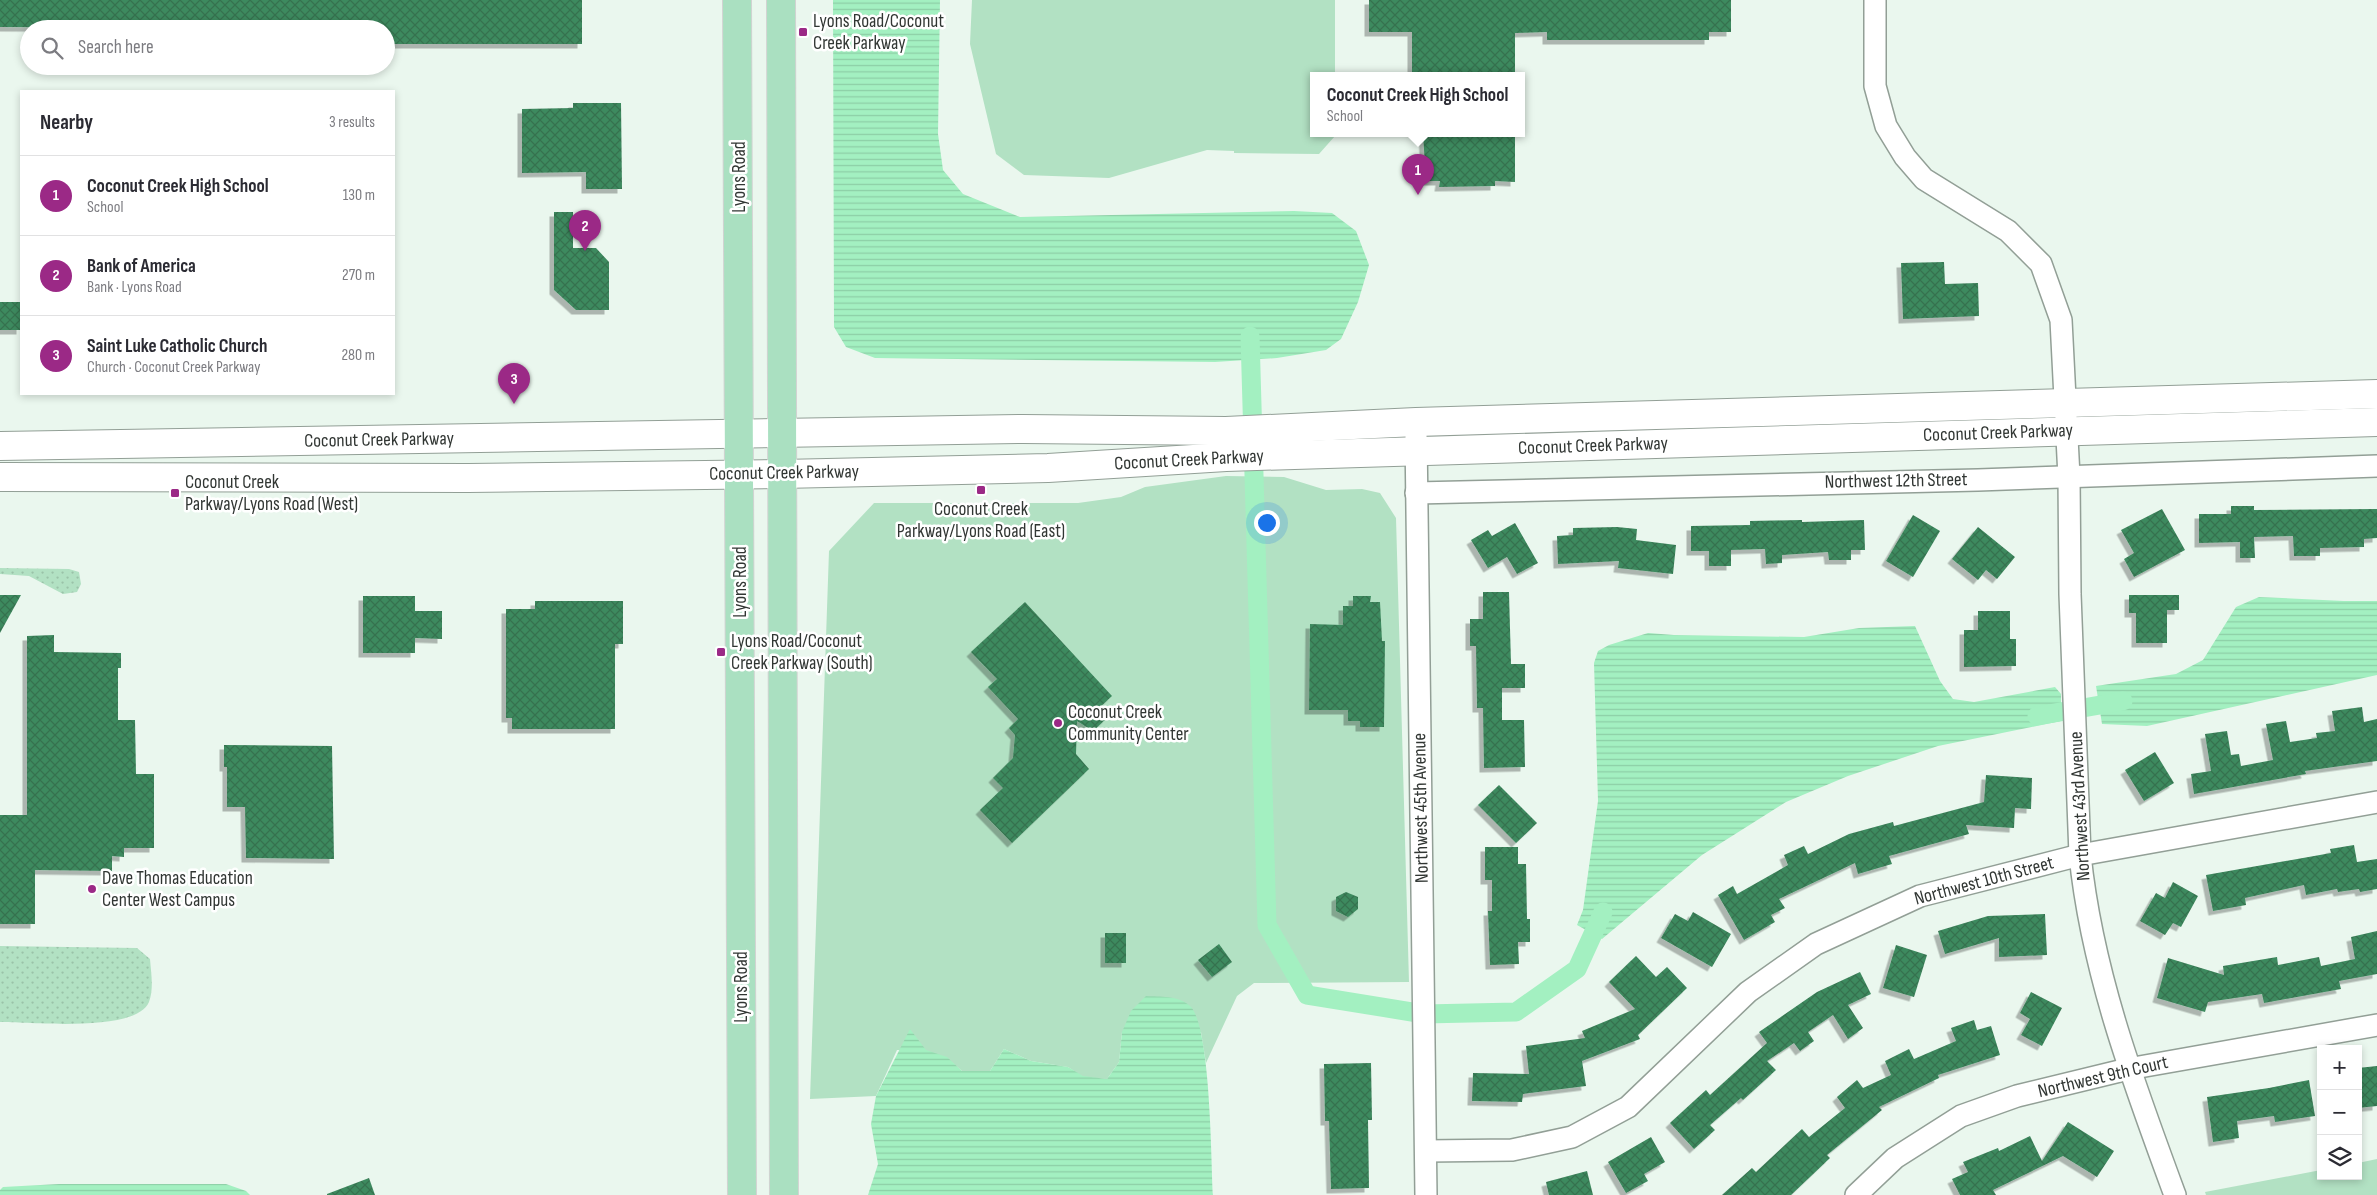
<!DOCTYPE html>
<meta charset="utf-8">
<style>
body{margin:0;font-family:"Sofia Sans Condensed",sans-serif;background:#f7f7f7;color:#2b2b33}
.controls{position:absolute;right:15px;bottom:15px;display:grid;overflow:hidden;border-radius:0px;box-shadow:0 2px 8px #0003}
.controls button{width:45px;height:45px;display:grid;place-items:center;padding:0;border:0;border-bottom:1px solid #e1e1e2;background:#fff;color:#2b2b33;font:25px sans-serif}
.you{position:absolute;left:1266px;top:522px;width:18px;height:18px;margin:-12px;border:4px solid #fff;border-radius:50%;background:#1a73e8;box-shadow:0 0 0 8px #1a73e833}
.badge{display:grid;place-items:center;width:32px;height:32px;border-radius:50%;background:#9b2986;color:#fff;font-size:16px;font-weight:700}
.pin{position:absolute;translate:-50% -41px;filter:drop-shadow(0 1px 2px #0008)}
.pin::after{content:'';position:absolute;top:26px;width:18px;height:15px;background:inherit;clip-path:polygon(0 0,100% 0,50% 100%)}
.popup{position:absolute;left:1310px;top:72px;width:215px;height:65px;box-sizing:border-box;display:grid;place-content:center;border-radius:0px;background:#fff;filter:drop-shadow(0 1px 4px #0005);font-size:16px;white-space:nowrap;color:#7c7c81}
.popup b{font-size:19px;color:#2b2b33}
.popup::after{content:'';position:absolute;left:50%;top:100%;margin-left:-10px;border:10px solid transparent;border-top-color:#fff}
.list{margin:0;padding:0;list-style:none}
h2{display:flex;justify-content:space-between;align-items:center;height:65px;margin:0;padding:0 20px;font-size:21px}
h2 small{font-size:16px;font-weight:400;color:#7c7c81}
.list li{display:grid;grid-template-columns:32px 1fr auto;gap:15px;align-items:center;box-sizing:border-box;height:80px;padding:0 20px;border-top:1px solid #e1e1e2}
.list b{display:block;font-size:19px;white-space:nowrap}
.list p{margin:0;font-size:16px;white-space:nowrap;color:#7c7c81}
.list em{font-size:16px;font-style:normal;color:#7c7c81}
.icon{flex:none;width:28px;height:28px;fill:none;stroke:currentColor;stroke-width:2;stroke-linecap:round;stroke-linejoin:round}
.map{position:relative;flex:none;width:2377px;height:1195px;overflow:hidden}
.search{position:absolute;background:#fff;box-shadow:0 2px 8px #0003;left:20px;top:20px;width:375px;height:55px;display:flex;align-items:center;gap:12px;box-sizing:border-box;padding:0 18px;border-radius:28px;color:#7c7c81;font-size:19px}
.panel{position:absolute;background:#fff;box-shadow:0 2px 8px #0003;left:20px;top:90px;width:375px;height:305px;border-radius:0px}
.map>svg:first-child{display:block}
.grass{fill:url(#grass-dots)}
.park{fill:#b2e1c3}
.water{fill:url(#water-rules)}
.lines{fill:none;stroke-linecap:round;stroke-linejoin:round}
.canal{stroke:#a3f0c1;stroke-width:19}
.building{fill:url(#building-cross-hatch);filter:url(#shadow)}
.street-casing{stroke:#929f96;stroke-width:24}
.secondary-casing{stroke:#929f96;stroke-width:30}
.primary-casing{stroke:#d2d3d2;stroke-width:30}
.street{stroke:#fff;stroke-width:21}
.secondary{stroke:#fff;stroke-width:28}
.primary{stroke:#aae0c1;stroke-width:28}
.poi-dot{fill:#9b2986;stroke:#fff;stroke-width:2}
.labels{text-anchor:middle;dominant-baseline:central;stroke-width:5;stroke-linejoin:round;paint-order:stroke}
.poi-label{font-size:19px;fill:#313633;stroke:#fff;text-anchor:start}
.street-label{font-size:19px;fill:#313633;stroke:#fff}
</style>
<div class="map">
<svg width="2377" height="1195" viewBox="0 0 2377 1195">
<defs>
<pattern id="grass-dots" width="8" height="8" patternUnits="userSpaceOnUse" patternTransform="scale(1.25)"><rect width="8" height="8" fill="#b2e1c3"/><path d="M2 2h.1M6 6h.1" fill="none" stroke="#9ac2a8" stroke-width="1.8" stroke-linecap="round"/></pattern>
<pattern id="water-rules" width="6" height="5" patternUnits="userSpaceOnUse" patternTransform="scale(1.25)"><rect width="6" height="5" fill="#a3f0c1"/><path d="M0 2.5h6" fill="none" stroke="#8dcea6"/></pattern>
<pattern id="building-cross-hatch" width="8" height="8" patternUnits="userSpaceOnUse" patternTransform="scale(1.25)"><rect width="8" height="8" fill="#3e8a5f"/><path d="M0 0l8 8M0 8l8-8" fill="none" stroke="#35724f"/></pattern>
<filter id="shadow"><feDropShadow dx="-4.5" dy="4.5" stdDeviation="0" flood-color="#0004"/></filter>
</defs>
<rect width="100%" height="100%" fill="#eaf7ee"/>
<!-- grass -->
<g class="grass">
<polygon points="0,568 69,569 79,572 81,584 77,592 63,594 29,576 0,574"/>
<path d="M0,946l137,2 13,11c1,14 4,29 -1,43 -13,31 -119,20 -149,20z"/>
</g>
<!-- park -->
<g class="park">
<polygon points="972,0 1335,0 1335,76 1314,76 1314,134 1335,134 1335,136 1319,154 1234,153 1234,151 1207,150 1109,178 1024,175 996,154 970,44"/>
<path d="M1226,476l58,1 42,13 36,-1 18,4 16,25 13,464 -155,1 -17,13 -31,67 -5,-31h-79l-3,30 -12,17 -24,-2 -15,-10 -37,-6 -27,-12 -14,22h-28c-23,-21 -34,-20 -65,-21l-21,46 -66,3 19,-548 45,-48h204l43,-6 24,-10z"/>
<polygon points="2377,1159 2377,1195 2206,1195 2205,1192 2321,1170 2321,1176 2358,1176 2358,1163"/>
</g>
<!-- water -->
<g class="water">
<polygon points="833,0 940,0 938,134 943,170 963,194 1020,217 1294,211 1332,213 1356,231 1369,265 1358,302 1341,339 1326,350 1277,358 1215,362 875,358 846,347 834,327"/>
<polygon points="2259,597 2344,601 2377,601 2377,675 2147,726 2102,724 2096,686 2176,674 2203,660 2236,607"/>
<polygon points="1915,626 1940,681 1953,699 1974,702 2055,687 2061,694 2061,721 1938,746 1848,776 1786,802 1702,855 1602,939 1577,925 1583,910 1598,801 1594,663 1598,651 1609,645 1648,633 1674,635 1804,637 1859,628"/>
<path d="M1146,996c14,1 32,-1 44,10 21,19 21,156 23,189h-345l10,-31 -7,-40 5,-28 34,-67 16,21 21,7 15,14h28l14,-22 27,12 37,6 15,9 24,3 12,-17 3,-30 9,-21z"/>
<polygon points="59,1184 226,1184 246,1191 250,1195 0,1195 0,1190 3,1187"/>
</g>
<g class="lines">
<!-- canal -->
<g class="canal">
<polyline points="1250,336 1267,925 1307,995 1424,1014 1516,1012 1577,969 1603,912"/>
<polyline points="2037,716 2123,701"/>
</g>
</g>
<!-- building -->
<g class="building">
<polygon points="0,0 582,0 582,44 386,44 386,29 0,27"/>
<polygon points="1369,0 1731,0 1731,32 1709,32 1709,40 1547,40 1547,32 1515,33 1515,76 1412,76 1412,32 1369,32"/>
<polygon points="573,103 621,103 622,189 586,189 586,172 522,173 522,109 573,108"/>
<polygon points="1423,134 1515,134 1515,182 1495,181 1495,186 1439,187 1440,181 1426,181"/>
<polygon points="554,212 573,212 573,248 596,248 609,262 609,310 576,310 554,290"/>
<polygon points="1944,262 1945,284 1978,283 1979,316 1903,319 1901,263"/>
<rect x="0" y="302" width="21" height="28"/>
<polygon points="2231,506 2254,506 2254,510 2377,509 2377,538 2364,539 2364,547 2320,548 2320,556 2294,556 2293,536 2254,537 2255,558 2240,558 2240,542 2199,543 2199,514 2231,514"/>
<polygon points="2162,509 2185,550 2134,577 2124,559 2134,553 2121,530"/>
<polygon points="1913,515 1940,531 1913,577 1886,561"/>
<polygon points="1802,520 1802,522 1864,520 1865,550 1851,550 1851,560 1829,560 1828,552 1782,555 1782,563 1766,564 1765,549 1731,550 1731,566 1709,566 1709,551 1691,551 1691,526 1750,525 1750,521"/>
<polygon points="1515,523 1538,563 1517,574 1507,557 1488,568 1471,540 1488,530 1492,536"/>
<polygon points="1617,527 1637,529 1636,540 1676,545 1673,574 1618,568 1619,561 1558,564 1557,536 1573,535 1573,528"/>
<polygon points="1978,527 2015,557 1997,579 1986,570 1978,580 1952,559"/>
<polygon points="1483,592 1509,592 1511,664 1525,664 1525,688 1502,688 1502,720 1524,720 1525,767 1484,768 1483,708 1477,708 1476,646 1470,646 1470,619 1483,619"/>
<polygon points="0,595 21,595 0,633"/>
<polygon points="2129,595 2179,595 2179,610 2167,610 2167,643 2136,643 2136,613 2129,613"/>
<polygon points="363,596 415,596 415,611 442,611 442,639 415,638 415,653 363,653"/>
<polygon points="1353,596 1371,596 1370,602 1380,602 1382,641 1385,641 1384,727 1360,727 1360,721 1348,721 1348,710 1309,710 1310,624 1343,625 1343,606 1353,606"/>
<polygon points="535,601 623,601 623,644 615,644 615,729 512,729 512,718 506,718 506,609 535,609"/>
<polygon points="1025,602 1112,696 1098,709 1107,718 1093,731 1077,721 1076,754 1089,769 1012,843 980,810 1003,788 993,778 1013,758 1015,735 1009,728 1018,719 988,687 997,679 971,652"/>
<polygon points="1978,611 2010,611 2010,639 2016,639 2016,666 1964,667 1964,630 1978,630"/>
<polygon points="54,635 54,652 121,653 121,668 118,668 118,720 135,720 136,774 154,774 154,848 124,848 124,857 112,856 112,871 35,870 35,924 0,924 0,815 27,815 27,636"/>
<polygon points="2362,707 2364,722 2377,719 2377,761 2305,771 2306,774 2194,794 2191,774 2211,771 2205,734 2227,731 2231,755 2239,754 2241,766 2273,760 2266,724 2286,721 2290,742 2317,738 2316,733 2335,731 2332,711"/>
<polygon points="224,745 332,746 334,859 246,858 245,807 227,807 227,767 224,767"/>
<polygon points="2155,752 2174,783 2144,801 2125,770"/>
<polygon points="1986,775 2032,778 2031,809 2015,808 2014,828 1966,825 1969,834 1889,856 1892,864 1858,874 1855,863 1779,899 1785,908 1771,915 1775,922 1744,940 1718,895 1733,886 1737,894 1788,865 1784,855 1804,846 1808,854 1849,834 1893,822 1894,826 1984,802"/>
<polygon points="1499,785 1537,823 1516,843 1478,805"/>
<polygon points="2354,845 2357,862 2377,859 2377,889 2360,892 2359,889 2338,892 2337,889 2306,895 2304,885 2245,898 2246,905 2213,911 2206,875 2331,853 2330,849"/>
<polygon points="1485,847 1518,847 1518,864 1526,864 1527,919 1530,919 1530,942 1518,942 1519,964 1490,965 1488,911 1492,911 1492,880 1485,880"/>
<polygon points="2173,882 2198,896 2181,927 2173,923 2165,935 2140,921 2156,893 2165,898"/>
<polygon points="1346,892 1358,897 1358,909 1348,917 1336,911 1336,897"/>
<polygon points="1693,912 1731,934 1712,967 1661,938 1675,914 1688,921"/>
<polygon points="2045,914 2047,955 1999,957 1999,938 1945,954 1938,931 1988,916"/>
<polygon points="2377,931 2377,974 2339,981 2341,989 2264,1003 2262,994 2208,1002 2205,1012 2157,998 2168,958 2224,975 2223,966 2277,957 2278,965 2319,957 2321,966 2355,959 2351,937"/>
<rect x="1105" y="933" width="21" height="30"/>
<polygon points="1219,944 1232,962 1212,977 1198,960"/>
<polygon points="1896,945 1927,955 1914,997 1883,988"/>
<polygon points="1636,956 1656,977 1667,967 1687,988 1638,1035 1640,1039 1582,1061 1586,1086 1523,1094 1522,1102 1472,1101 1473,1073 1529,1074 1526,1046 1585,1038 1582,1031 1635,1009 1609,982"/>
<polygon points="1860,972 1871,994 1848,1005 1863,1028 1848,1039 1833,1015 1808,1032 1814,1041 1800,1051 1794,1043 1767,1061 1776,1070 1743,1100 1741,1098 1710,1125 1715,1130 1694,1149 1670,1123 1706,1090 1710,1095 1767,1043 1759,1032 1817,992"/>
<polygon points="2031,992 2062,1008 2042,1046 2021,1035 2030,1019 2020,1013"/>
<polygon points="1974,1020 1977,1030 1991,1026 2000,1055 1938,1075 1939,1078 1879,1107 1882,1110 1827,1155 1830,1158 1791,1195 1722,1195 1752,1168 1756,1172 1802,1129 1809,1137 1845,1108 1837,1097 1857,1080 1863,1088 1891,1075 1885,1061 1909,1049 1914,1059 1956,1041 1951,1028"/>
<polygon points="1371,1063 1372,1120 1368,1120 1369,1188 1331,1189 1329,1121 1325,1121 1324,1064"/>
<polygon points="2377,1066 2377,1106 2358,1108 2358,1068"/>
<polygon points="2309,1080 2315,1116 2275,1122 2274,1116 2237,1121 2239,1138 2213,1142 2207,1097 2269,1088"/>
<polygon points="2068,1122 2114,1151 2097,1177 2063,1156 1993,1190 1996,1195 1960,1195 1952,1179 1968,1172 1963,1162 1998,1148 1999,1151 2030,1136 2042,1161"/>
<polygon points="1651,1137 1665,1162 1644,1174 1648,1181 1626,1193 1608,1162"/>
<polygon points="1587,1171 1593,1195 1549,1195 1546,1182"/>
<polygon points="369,1178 375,1195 327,1195 327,1194"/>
</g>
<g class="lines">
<!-- street casing -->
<g class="street-casing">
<g id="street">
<path d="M1875,0v86l11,40 19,31 19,22 84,52 33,33 20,56 8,157 1,117 10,261c12,118 54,229 95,340"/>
<polyline points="1416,435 1426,1195"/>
<polyline points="1416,493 1978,480 2377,466"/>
<polyline points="1426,1151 1512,1150 1572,1137 1628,1107 1748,992 1816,944 1920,896 2080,855 2377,802"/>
<polyline points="1856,1195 1895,1158 1961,1116 2017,1096 2128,1069 2377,1025"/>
</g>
</g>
<!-- secondary casing -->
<g class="secondary-casing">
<g id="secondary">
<polyline points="0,446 1023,429 1226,431 1416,422 2377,394"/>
<polyline points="0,477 468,478 782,474 1048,468 1226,457 2377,422"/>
</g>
</g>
<!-- primary casing -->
<g class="primary-casing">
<g id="primary">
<polyline points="737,0 742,1195"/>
<polyline points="781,0 784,1195"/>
</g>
</g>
<!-- street -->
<use href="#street" class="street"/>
<!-- secondary -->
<use href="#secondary" class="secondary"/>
<!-- primary -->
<use href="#primary" class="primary"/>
</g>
<!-- markers -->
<g class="poi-dot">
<rect x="798" y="27" width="10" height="10" rx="2.5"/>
<rect x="976" y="485" width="10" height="10" rx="2.5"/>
<rect x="170" y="488" width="10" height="10" rx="2.5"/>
<rect x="716" y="647" width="10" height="10" rx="2.5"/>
<circle cx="1058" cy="723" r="5"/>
<circle cx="92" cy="889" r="5"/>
</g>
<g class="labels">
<!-- poi labels -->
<g class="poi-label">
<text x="813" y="21">Lyons Road/Coconut<tspan x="813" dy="22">Creek Parkway</tspan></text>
<text x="185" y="482">Coconut Creek<tspan x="185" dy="22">Parkway/Lyons Road (West)</tspan></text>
<text x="981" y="509" text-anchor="middle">Coconut Creek<tspan x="981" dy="22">Parkway/Lyons Road (East)</tspan></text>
<text x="731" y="641">Lyons Road/Coconut<tspan x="731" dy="22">Creek Parkway (South)</tspan></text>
<text x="1068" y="712">Coconut Creek<tspan x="1068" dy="22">Community Center</tspan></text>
<text x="102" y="878">Dave Thomas Education<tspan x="102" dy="22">Center West Campus</tspan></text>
</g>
<!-- street labels -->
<g class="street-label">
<text transform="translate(739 177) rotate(-90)">Lyons Road</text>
<text transform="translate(1998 433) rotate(-2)">Coconut Creek Parkway</text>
<text transform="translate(379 440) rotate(-1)">Coconut Creek Parkway</text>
<text transform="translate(1593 446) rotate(-2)">Coconut Creek Parkway</text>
<text transform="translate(1189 460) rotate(-3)">Coconut Creek Parkway</text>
<text transform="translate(784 473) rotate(-1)">Coconut Creek Parkway</text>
<text transform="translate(1896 481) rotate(-1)">Northwest 12th Street</text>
<text transform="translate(740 582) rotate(-90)">Lyons Road</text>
<text transform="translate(2080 806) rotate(-93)">Northwest 43rd Avenue</text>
<text transform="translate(1421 808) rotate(-91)">Northwest 45th Avenue</text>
<text transform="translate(1984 881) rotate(-15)">Northwest 10th Street</text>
<text transform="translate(741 987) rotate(-90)">Lyons Road</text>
<text transform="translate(2103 1077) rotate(-13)">Northwest 9th Court</text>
</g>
</g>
</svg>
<div class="controls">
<button>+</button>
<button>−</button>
<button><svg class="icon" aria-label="layers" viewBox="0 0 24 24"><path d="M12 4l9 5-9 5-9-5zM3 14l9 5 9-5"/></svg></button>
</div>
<div class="you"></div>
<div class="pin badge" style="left:1418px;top:195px">1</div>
<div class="popup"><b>Coconut Creek High School</b>School</div>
<div class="pin badge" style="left:585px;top:251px">2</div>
<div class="pin badge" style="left:514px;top:404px">3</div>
<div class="search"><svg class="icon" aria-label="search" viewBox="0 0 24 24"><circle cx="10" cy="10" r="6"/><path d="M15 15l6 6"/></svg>Search here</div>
<section class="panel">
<h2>Nearby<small>3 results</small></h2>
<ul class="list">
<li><span class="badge">1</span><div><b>Coconut Creek High School</b><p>School</p></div><em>130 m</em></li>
<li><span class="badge">2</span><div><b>Bank of America</b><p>Bank · Lyons Road</p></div><em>270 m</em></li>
<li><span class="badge">3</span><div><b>Saint Luke Catholic Church</b><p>Church · Coconut Creek Parkway</p></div><em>280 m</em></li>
</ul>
</section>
</div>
